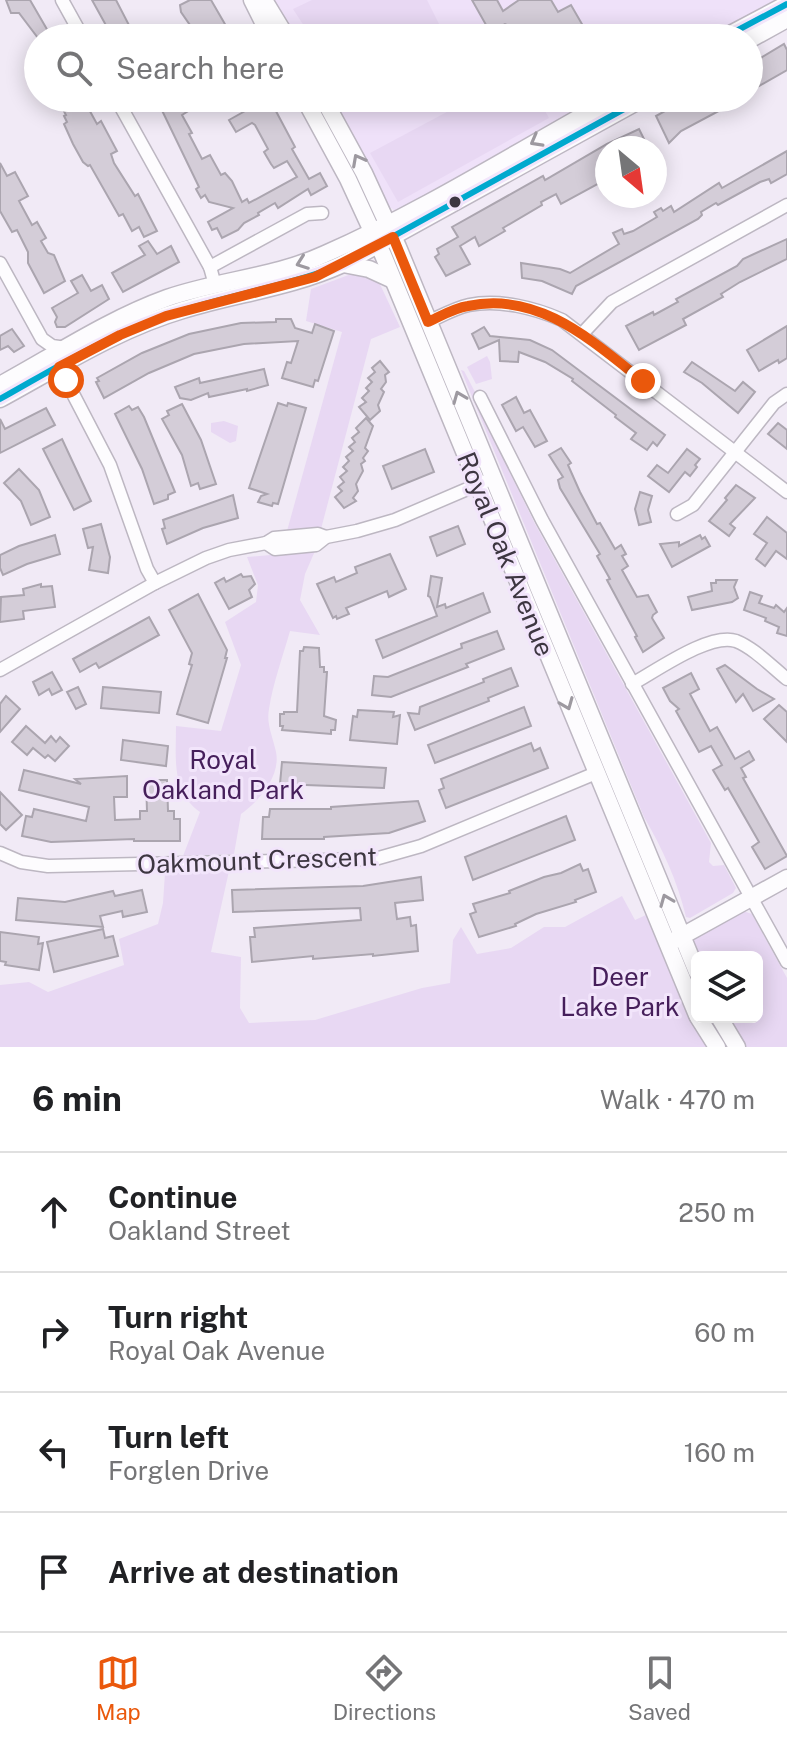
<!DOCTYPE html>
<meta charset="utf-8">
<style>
body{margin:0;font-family:"Public Sans",sans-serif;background:#f6f6f6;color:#202124}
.controls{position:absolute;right:24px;bottom:24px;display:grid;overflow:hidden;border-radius:12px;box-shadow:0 4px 20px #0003}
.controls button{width:72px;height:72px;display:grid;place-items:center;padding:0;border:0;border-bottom:2px solid #e0e0e0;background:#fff;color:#202124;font:40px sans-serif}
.compass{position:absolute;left:595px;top:136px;width:72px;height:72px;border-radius:50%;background:#fff;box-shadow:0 4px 20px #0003;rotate:151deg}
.stop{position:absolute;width:24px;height:24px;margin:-18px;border:6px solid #ea580c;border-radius:50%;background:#fff}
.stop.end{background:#ea580c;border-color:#fff;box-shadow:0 2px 8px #0008}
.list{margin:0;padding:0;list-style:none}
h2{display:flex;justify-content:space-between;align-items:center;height:104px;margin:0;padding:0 32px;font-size:34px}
h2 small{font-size:26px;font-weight:400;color:#757577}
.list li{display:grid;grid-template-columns:52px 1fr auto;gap:24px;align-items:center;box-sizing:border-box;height:120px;padding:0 32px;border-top:2px solid #e0e0e0}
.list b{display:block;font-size:30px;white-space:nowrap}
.list p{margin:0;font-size:26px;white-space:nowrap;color:#757577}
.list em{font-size:26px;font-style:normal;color:#757577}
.icon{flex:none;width:44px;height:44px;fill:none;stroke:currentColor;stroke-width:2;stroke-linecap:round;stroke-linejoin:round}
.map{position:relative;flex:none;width:787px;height:1047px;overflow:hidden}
.search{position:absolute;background:#fff;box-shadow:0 4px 20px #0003;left:24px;right:24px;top:24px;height:88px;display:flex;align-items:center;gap:20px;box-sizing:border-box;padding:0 28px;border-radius:44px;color:#757577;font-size:30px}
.sheet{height:584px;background:#fff}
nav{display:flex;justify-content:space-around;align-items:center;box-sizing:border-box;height:112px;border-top:2px solid #e0e0e0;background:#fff;font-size:22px;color:#757577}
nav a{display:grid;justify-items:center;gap:4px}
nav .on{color:#ea580c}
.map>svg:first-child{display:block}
.built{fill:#efe1f9}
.green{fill:#e8d8f3}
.building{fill:#d4cdd8;stroke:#aba5af;stroke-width:2}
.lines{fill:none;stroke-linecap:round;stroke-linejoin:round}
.street-casing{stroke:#bdb7c2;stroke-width:15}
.secondary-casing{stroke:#bdb7c2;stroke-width:19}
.street{stroke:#fdfcfe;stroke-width:12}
.secondary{stroke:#fdfcfe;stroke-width:16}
.bus-1-casing{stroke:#f2e5fb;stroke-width:12}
.bus-1{stroke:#00a9ce;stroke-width:6}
.oneway{stroke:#9d99a0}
.route{stroke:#ea580c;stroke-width:10}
.bus-dot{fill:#3d3641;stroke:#f2e5fb;stroke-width:3}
.labels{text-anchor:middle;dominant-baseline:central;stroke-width:6;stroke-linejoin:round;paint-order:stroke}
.street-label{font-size:26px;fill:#3d3641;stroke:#f2e5fb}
.park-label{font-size:26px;fill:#461f5b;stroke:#f2e5fb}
</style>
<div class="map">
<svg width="787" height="1047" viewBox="0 0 787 1047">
<rect width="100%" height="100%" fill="#f1eaf6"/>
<!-- built -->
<g class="built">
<polygon points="270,0 782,0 713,38 293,38"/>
<polygon points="329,98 604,98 406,208 396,211 388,206"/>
</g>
<!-- green -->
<g class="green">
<polygon points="312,0 427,0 440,26 416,38 312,38 293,9"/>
<polygon points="473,98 538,98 549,118 398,202 370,153"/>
<polygon points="354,273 378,280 400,327 371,339 321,529 287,531 342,332 306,321 311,289"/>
<polygon points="487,356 490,362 492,379 476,384 467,367"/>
<path d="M461,370l3,1 11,21v9l60,123 176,319 -2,19 4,4 11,-1 12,23 -3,5 -43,25 -4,-1c-9,-37 -23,-67 -42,-100z"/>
<polygon points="224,421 238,426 236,441 230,443 211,432 211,423"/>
<path d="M315,551l-10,23 -5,26 20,35 -30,-4c-7,25 -17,52 -21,78 -3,15 4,28 7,43 5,24 -17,49 -35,62l-7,40 -51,2 17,-44c-29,-21 -24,-54 -24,-86l45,5 20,-66 -16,-43 31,-20 2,-17 -11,-28z"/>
<polygon points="229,871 211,952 241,957 240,1008 249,1023 315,1020 422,988 450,983 453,940 461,927 477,954 511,948 544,927 565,927 622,896 635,920 646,915 674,980 710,1047 0,1047 0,985 29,982 48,992 124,965 119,939 158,924 163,903 165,873"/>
<polygon points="743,911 752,914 787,978 787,1047 745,1047 727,1017 757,1017 757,957 697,957 692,944 698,935"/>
</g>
<!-- building -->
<g class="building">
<polygon points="6,0 30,0 52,38 38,38 19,13 11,13"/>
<polygon points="92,0 116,0 133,33 141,29 146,38 113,38"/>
<polygon points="190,0 211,0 233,38 199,38 181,12 180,5"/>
<polygon points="472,0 497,0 503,11 519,0 551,0 558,12 571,5 590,38 541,38 533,28 525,33 505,24 490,32"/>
<polygon points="784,44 787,50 787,70 759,86 749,65"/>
<polygon points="57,98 78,98 83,106 86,104 97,124 101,121 117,151 111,154 114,163 135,196 138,194 157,231 144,237 139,227 132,231 123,214 119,216 90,165 88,166 83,162 73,144 64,124 67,122 64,116 66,115"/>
<polygon points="156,98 189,98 193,108 182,115 192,133 189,134 202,159 210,155 221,175 225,173 232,181 242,202 247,199 249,203 297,177 287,161 274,168 271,164 264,152 268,149 255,125 252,123 236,132 229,120 261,102 259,98 269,98 295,147 292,149 309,179 320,173 327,186 311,195 308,189 278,208 275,203 258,213 259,215 244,223 238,230 222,238 217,228 212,230 208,222 233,208 209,202 205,195 201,198 196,189 199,187"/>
<polygon points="693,98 743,98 681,131 669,143 656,116 667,110 667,107 673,109"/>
<polygon points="639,129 645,141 633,148 607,148 607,179 561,204 556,194 541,202 542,205 503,228 505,231 479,246 475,237 460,246 470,264 446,276 435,257 439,254 437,249 458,237 452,227 543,176 545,180 607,144"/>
<polygon points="787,151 787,174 771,183 769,179 760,182 718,205 716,203 701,212 702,215 698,219 576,286 572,294 542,281 522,278 521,263 560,269 570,273 619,244 613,233 622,229 624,234 633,231 657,217 654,212 661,208 663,211 671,206 674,212 719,183 722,188"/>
<polygon points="0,163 7,176 15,172 28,196 19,201 32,225 37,222 46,238 41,241 48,253 54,255 65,281 44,293 28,263 28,252 17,230 12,232 0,211"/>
<polygon points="787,239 787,259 740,282 721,294 723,297 683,319 686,325 639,350 626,326 653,312 654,315 678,302 676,299 737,266 743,259"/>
<polygon points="148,241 157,254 171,246 179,262 123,292 112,273 145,255 139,246"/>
<polygon points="82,275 91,291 102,285 109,299 65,327 57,327 55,322 57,317 52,308 78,293 71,281"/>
<polygon points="276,319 291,319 295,328 312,333 315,324 334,331 318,381 315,380 313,387 282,378 287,362 291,363 298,341 244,344 194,354 149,373 104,398 96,382 99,381 97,378 142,353 189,334 241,323 276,322"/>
<polygon points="787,326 787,358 779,363 778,360 759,371 747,350"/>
<polygon points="484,327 490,336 530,340 552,350 665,435 657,446 653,442 647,450 631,439 636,433 615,417 616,415 572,381 573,379 545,362 519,352 518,362 500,361 499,340 479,349 472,334"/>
<polygon points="12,329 24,346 14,352 8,346 0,350 0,336"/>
<polygon points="380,361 389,372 385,375 386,382 381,389 384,392 378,405 380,411 370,420 359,407 366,402 362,398 369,391 366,388 372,382 368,378 375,372 372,368"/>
<polygon points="692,362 735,391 743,382 755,392 738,413 702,383 684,372"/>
<polygon points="264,369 268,385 247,391 247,389 209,397 208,393 191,400 180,398 175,387 199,378 200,383"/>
<polygon points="516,397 524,413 530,410 547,441 535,447 523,427 516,431 502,405"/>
<polygon points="278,403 287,406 288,403 306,408 278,504 273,503 272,506 258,502 261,496 267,494 249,488"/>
<polygon points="182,404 201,440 216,484 200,489 198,483 191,486 182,455 162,419 169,415 167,411"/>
<polygon points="129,406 132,410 138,407 144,417 175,492 168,495 168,499 154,504 142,469 115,414"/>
<polygon points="46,408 55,425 0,453 0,419 5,429"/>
<polygon points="366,418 373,426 365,448 368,451 363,458 365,461 361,464 363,471 356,484 358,491 353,498 356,501 344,508 335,497 342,491 338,487 344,482 340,477 347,471 343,467 349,461 346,457 353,451 349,447 355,442 352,438 359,432 356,428"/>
<polygon points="778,423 787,430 787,449 768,434"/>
<polygon points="62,439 91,501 74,510 43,449"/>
<polygon points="561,448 571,463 568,465 580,492 597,524 600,523 615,549 621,545 626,554 622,556 628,566 622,570 637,597 648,595 657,612 653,615 652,618 664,638 643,652 635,637 637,636 607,580 610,579 597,556 600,554 560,488 558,480 563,477 549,455"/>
<polygon points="425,449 434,472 392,489 383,466"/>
<polygon points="687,449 700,459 695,465 697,467 690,476 685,472 669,492 648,476 657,465 668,473"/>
<polygon points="19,469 39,490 50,517 31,525 21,501 4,483"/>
<polygon points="736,485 755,498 730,524 735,528 729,536 709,521 727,500 725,498"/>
<polygon points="640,492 652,496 648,510 651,522 639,525 635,509"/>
<polygon points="233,495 238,518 203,528 167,544 162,529 165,528 163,520"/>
<polygon points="767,517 787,533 787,559 776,551 765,566 756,559 767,543 754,534"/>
<polygon points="101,524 110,557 108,573 89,570 93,547 88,548 83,529"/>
<polygon points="458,526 465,544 437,556 430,537"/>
<polygon points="55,535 60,554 27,564 3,575 0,568 0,555 19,546"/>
<polygon points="700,535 702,539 705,537 710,546 672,567 660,544 679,542 679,546"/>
<polygon points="390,554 406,589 389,597 387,591 346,608 349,614 337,619 336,616 333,618 317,584 334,577 336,582 357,573 355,567"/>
<polygon points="241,574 243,577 251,576 255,584 249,590 252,597 229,609 215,583 224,578 226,582"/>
<polygon points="431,576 442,578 437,607 445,604 446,608 483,593 490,612 383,658 376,640 437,616 430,597 428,596"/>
<polygon points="716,580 737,580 734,587 738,598 732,602 692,610 688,597 712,591 711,583 716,583"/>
<polygon points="41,584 41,587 52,586 55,607 23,611 24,619 0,622 1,597 24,595 23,589"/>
<polygon points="750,592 762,596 759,603 774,608 776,605 784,612 787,608 787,636 777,633 779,627 765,621 766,618 744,610"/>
<polygon points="198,594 227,650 225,658 227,658 208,723 177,714 192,665 189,664 192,653 169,610"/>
<polygon points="149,617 159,635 99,668 96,663 80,672 73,659"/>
<polygon points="497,631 504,649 466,664 468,667 391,697 372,695 374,676 388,677 462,648 461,644"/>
<polygon points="304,647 319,648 320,667 324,667 324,672 327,672 324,716 336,720 335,730 331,730 331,734 282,730 283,726 280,726 280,714 284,714 284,712 297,712 300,651 303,651"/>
<polygon points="725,665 757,689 774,699 753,711 743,694 736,702 717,669"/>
<polygon points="511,668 518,686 488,698 489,701 415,730 408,713 419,714 420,707 484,682 483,679"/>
<polygon points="52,672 62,690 52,695 49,689 39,695 33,682"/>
<polygon points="691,673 699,689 690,694 710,731 717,727 735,759 749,751 754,760 741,768 746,777 743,778 787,856 765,869 752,847 759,842 728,788 725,790 713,770 722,765 711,746 699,752 676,711 679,709 670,701 663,688"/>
<polygon points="78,687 86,704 76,709 67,692"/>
<polygon points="103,687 161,692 159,713 101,708"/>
<polygon points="6,696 20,709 0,732 0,704"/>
<polygon points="779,705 787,712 787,742 764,719"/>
<polygon points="524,707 531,726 435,763 428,745"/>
<polygon points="358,710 394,712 393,717 400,715 397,744 350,740 353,716 357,717"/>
<polygon points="26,726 45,743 51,736 56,742 60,737 69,746 55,761 48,755 45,758 33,748 27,755 12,742"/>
<polygon points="123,740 168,746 166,766 121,760"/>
<polygon points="531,743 534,751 540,748 548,768 446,808 439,790 444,788 441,779"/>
<polygon points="282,762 386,768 384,788 280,784"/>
<polygon points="24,770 81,784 75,779 127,776 127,797 114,797 115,820 140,819 140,811 147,811 146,780 167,780 168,811 174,811 174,819 180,819 180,841 134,841 134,839 51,842 22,836 26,816 32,817 34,809 86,821 89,807 19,790"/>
<polygon points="0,792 22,815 6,830 0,824"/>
<polygon points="418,801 425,821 389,833 324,837 324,839 262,839 263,817 269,817 270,809 331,809 331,807"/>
<polygon points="566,816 575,840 473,880 465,857"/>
<polygon points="580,864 583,871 588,869 596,892 575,900 576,902 536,914 515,924 516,926 479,937 470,914 476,912 473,904 510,893 509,891 544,877 561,873"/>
<polygon points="421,877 423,900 395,903 397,919 410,917 411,926 416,925 418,951 373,956 373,954 313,959 313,956 252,962 250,937 255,937 254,928 361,920 360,908 233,912 232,890 363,886"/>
<polygon points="142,890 147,912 123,917 122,911 100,916 103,927 16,920 18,898 65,902 113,891 115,896"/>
<polygon points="103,929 105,938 113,936 118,956 54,972 47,942"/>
<polygon points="0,932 39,937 38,944 43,943 39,970 5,965 6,962 0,961"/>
</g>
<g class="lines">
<!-- street casing -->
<g class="street-casing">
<g id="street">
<polyline points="62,0 83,38"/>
<polyline points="116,98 210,267 215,285"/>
<polyline points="0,263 42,339 52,346 66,348"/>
<polyline points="210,267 307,214 322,213"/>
<path d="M428,322c13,-6 27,-14 41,-17 31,-6 66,3 93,15l225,172"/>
<polyline points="582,334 612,302 787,205"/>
<polyline points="59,367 110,465 147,569 155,583"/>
<polyline points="480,397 542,520 787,962"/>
<polyline points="677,514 693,505 774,403 787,394"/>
<polyline points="266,543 275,549 316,545 326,537 357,531 395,520 493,478"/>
<polyline points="0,670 155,583 206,558 229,550 266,543 274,538 318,534 326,537"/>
<path d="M632,684c24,-13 78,-52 104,-43 18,7 36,26 51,38"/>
<polyline points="0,853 21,862 48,866 375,859 421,846 596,773"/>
</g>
</g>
<!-- secondary casing -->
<g class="secondary-casing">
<g id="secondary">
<polyline points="252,0 271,38"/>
<polyline points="264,0 287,38"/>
<polyline points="723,38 787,4"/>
<polyline points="749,40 787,19"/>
<polyline points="304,98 348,179 383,255 697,1015"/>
<polyline points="323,98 364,173 398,247 697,972"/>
<polyline points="343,264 369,269 393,280"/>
<path d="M0,385c55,-30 109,-66 167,-87 52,-18 108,-21 158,-44 100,-44 193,-103 289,-156"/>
<path d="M0,399c59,-32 118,-70 183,-89 55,-17 107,-22 160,-46l301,-166"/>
<polyline points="675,940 787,878"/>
<polyline points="698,1017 717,1047"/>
<polyline points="719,1017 737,1047"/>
</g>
</g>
<!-- street -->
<use href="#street" class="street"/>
<!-- secondary -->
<use href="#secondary" class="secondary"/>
<!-- bus-1 casing -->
<g class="bus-1-casing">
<g id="bus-1">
<polyline points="723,38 787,4"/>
<path d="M0,399c52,-29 103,-61 159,-81 61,-22 125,-30 184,-54l301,-166"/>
</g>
</g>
<!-- bus-1 -->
<use href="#bus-1" class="bus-1"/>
</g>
<!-- one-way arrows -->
<defs><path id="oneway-chevron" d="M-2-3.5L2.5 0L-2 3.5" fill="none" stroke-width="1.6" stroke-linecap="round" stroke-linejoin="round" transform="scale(2)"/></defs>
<g class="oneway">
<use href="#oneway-chevron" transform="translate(536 141) rotate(151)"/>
<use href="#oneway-chevron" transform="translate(358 160) rotate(-118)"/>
<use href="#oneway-chevron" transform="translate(302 263) rotate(160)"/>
<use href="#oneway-chevron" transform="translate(459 397) rotate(-112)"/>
<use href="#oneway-chevron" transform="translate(567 704) rotate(68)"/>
<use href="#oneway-chevron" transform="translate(666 900) rotate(-112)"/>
</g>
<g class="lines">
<!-- route -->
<path class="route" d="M66,380l-7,-13 61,-32 46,-19 149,-39 78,-40 35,85c13,-6 26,-14 40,-16 71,-15 124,35 175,75"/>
</g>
<!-- markers -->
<circle class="bus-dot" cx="455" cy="202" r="7"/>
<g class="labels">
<!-- street labels -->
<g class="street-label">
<text transform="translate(506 554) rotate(68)">Royal Oak Avenue</text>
<text transform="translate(257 860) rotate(-2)">Oakmount Crescent</text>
</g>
<!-- park labels -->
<g class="park-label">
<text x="223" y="759">Royal<tspan x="223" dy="30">Oakland Park</tspan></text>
<text x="620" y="976">Deer<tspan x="620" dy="30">Lake Park</tspan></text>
</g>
</g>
</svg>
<div class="controls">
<button><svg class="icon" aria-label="layers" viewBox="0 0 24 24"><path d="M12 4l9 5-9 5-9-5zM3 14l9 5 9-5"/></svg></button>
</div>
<svg class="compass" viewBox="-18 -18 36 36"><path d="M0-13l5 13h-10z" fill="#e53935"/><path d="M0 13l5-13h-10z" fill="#757577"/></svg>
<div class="stop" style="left:66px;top:380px"></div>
<div class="stop end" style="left:643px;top:381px"></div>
<div class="search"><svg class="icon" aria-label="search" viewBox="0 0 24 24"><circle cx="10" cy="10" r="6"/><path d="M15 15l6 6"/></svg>Search here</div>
</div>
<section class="sheet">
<h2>6 min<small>Walk · 470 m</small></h2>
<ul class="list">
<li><svg class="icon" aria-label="ahead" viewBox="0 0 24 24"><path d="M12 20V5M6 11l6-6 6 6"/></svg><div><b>Continue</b><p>Oakland Street</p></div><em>250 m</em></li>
<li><svg class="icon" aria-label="right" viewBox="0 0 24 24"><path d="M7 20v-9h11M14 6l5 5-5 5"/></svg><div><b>Turn right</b><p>Royal Oak Avenue</p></div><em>60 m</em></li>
<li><svg class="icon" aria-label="left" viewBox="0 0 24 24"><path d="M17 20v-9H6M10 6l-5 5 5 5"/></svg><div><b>Turn left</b><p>Forglen Drive</p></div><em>160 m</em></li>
<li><svg class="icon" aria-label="arrive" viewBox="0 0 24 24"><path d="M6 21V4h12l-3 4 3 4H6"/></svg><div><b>Arrive at destination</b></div></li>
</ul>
</section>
<nav>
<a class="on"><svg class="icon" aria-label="map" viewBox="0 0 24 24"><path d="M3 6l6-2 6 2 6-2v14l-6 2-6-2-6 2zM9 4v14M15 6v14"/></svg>Map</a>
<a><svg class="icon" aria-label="directions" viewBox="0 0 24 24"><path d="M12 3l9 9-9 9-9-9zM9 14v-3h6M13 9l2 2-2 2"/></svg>Directions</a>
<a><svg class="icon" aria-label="saved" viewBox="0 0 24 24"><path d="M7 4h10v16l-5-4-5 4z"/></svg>Saved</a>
</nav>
